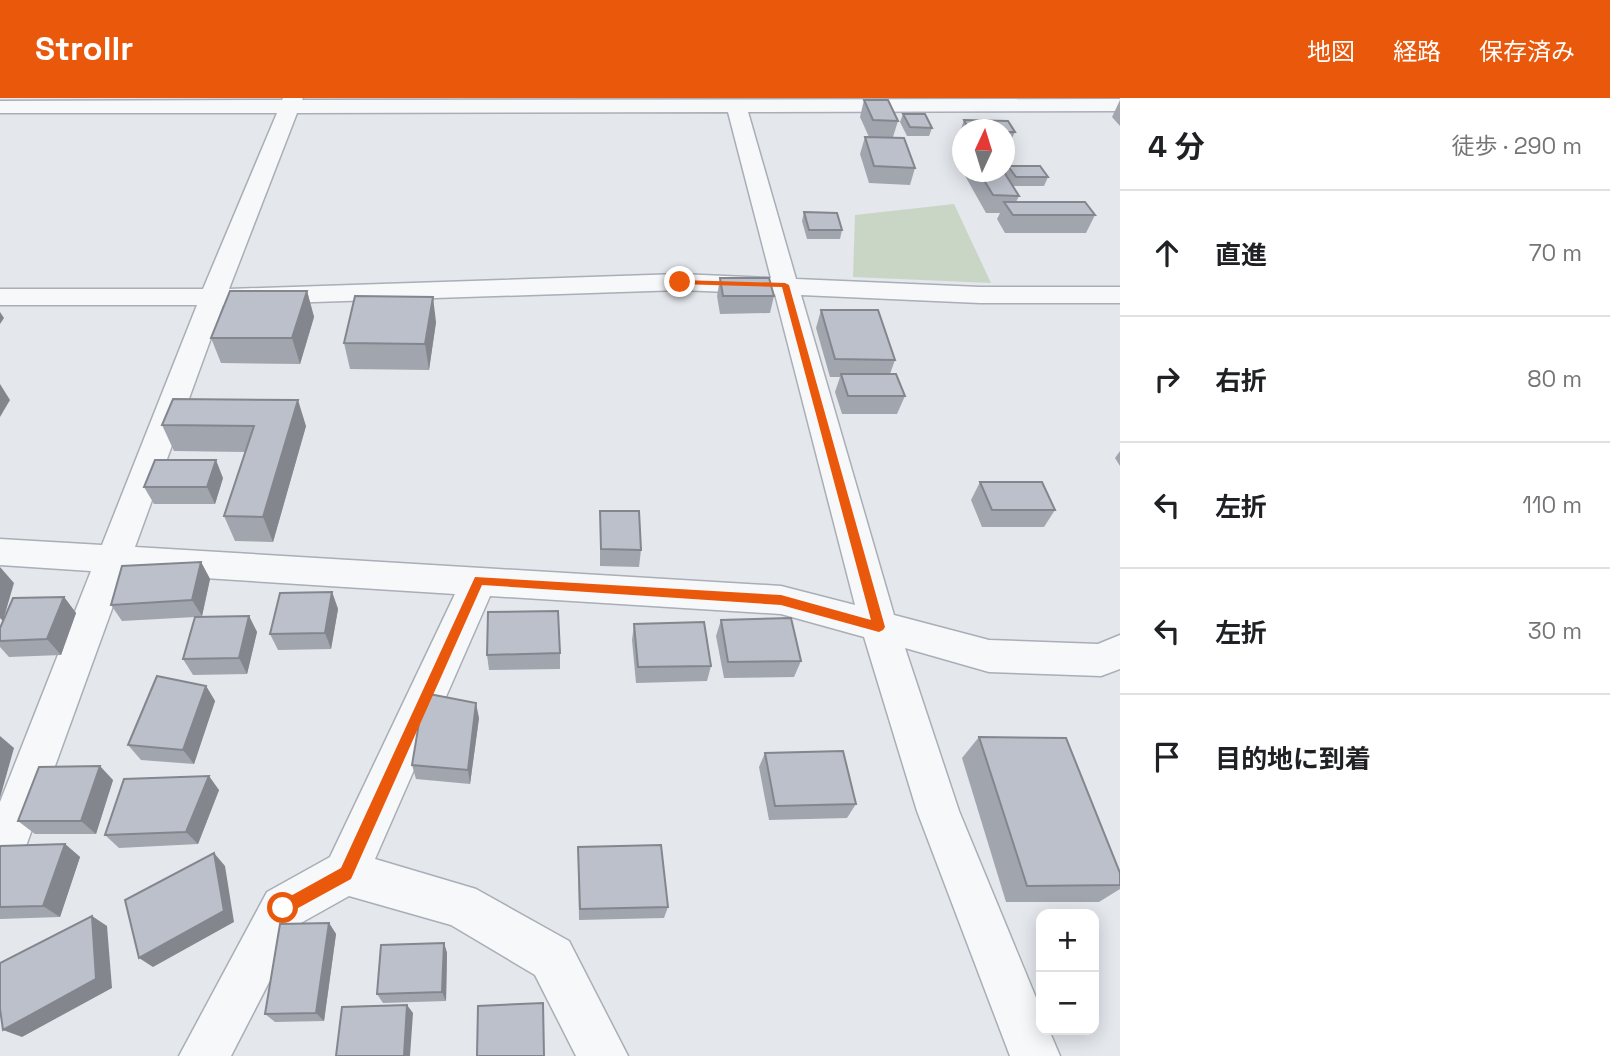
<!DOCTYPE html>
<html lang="ja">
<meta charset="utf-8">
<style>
body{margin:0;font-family:"Space Grotesk","Noto Sans JP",sans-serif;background:#f2f2f2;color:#202124}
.controls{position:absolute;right:21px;bottom:21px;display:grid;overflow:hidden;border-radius:14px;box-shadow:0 4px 18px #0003}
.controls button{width:63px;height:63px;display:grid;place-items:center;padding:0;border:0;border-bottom:2px solid #e0e0e0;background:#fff;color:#202124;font:35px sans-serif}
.compass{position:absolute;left:952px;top:21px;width:63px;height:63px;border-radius:50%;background:#fff;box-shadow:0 4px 18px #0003;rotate:4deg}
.stop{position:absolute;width:21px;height:21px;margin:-16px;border:5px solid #ea580c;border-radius:50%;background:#fff}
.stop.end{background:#ea580c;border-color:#fff;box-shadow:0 2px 7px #0008}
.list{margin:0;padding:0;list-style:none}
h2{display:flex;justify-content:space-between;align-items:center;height:91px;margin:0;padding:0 28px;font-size:30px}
h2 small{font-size:23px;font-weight:400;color:#757577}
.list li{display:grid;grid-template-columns:46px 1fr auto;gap:21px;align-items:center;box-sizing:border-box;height:126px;padding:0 28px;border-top:2px solid #e0e0e0}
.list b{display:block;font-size:26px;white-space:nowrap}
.list em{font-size:23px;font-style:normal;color:#757577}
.icon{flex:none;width:38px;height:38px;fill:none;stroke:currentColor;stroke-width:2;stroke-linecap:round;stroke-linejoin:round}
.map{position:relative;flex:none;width:1120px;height:958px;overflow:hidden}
header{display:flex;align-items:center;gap:42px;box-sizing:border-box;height:98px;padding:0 35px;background:#ea580c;color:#fff}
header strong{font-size:33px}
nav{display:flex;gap:38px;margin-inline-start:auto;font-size:24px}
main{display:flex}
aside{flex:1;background:#fff}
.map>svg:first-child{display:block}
.green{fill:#c9d6c5}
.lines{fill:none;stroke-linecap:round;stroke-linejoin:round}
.street-casing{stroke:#a9aeb7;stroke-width:3}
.street{fill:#f7f8fa;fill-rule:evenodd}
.wall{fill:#a1a5ae}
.shaded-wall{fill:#83868d}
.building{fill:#bbc0ca;stroke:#83868d;stroke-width:2}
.route{fill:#ea580c}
</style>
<header>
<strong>Strollr</strong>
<nav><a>地図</a><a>経路</a><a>保存済み</a></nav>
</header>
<main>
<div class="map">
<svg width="1120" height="958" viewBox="0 0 1120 958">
<rect width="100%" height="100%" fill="#e4e7ec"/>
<!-- green -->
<polygon class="green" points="954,106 991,185 853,179 855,117"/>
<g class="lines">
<!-- street casing -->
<g class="street-casing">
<path id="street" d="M283,0h20l-1,2 818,-1v12l-372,1 48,167 184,8h140v16h-140l-179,-8 93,320 95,25 109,4 22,-9v34l-19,7 -112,-4 -84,-24 54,163 82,199v20h8l11,26h-50l-93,-245 -53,-174 -83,-23 -291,-18 -115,263 101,30 93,52 59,115h-52l-41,-81 -84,-50 -102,-29 -50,28 -68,132h-52l88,-164 63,-35 125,-263 -330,-21 -103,284 -6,15 -16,7v-77l91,-231 -91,-6v-26l102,6 95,-240h-197v-16h203l74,-176h-277v-12l282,-1zM728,14l43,166 -91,-4 -451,15 68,-176zM680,192l95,4 80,311 -74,-19 -646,-39 88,-242z"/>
</g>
<!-- street -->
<use href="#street" class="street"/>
</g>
<!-- wall -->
<g class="wall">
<polygon points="864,2 898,23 893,39 869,39 860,19"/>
<polygon points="1120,2 1120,28 1112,19"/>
<polygon points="903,16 932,30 929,38 907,38 900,24"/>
<polygon points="964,22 1008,23 1015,34 1011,42 1004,42 1004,32 962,32 962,34 961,31"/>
<polygon points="865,39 915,70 910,87 869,85 860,56"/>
<polygon points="1008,68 1048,79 1044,88 1013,88 1019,98 1016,104 1095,117 1086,135 1005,135 997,121 1000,115 986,115 964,76 965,74 1004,74 1005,75"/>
<polygon points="804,114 842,132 840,141 807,141 802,123"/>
<polygon points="720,180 774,198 770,215 720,216 717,198"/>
<polygon points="307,193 314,219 300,266 221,265 211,240"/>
<polygon points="821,212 895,262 890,276 905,298 897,316 842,316 835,294 840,279 830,279 816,230"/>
<polygon points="436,224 429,272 350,271 344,245"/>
<polygon points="162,327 306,328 273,444 235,443 224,418 245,354 174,353"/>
<polygon points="1120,353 1120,368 1115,360"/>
<polygon points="223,380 215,406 154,406 144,389"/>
<polygon points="980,384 1055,412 1044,429 982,429 971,402"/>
<polygon points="600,413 641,452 639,469 600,468"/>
<polygon points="201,464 210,481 202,518 249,518 257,534 247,576 193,577 183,561 195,519 122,523 111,507"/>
<polygon points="332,494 338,511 331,551 278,552 270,536"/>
<polygon points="64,499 76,515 61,557 9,559 0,549 0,530"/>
<polygon points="721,522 801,563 794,579 724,580 716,538"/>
<polygon points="634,526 711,568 707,583 636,585 632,542"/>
<polygon points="560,555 560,571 489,572 487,557"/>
<polygon points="206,588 215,603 194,666 141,662 128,647"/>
<polygon points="479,620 470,686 416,681 412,667"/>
<polygon points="979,639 1120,775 1120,791 1099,804 1006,804 962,660"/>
<polygon points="765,655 856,706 847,720 769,722 759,669"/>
<polygon points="113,682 96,736 35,736 18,723"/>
<polygon points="219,692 198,746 119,750 105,737"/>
<polygon points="65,746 80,759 60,819 0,821 0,748"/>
<polygon points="578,749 668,809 664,820 579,822"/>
<polygon points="329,825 336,836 324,923 275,924 265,916"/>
<polygon points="444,845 447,855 446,903 383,905 377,896"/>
</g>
<!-- shaded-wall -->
<g class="shaded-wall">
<polygon points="307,193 314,219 300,266 292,240"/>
<polygon points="433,199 436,224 429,272 425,246"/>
<polygon points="0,214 4,220 0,226"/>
<polygon points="0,286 10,302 0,319"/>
<polygon points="298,302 306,328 273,444 263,419"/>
<polygon points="216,362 223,380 215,406 207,389"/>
<polygon points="201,464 210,481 202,518 192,502"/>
<polygon points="0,469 14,485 3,523 0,520"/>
<polygon points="332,494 338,511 331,551 325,535"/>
<polygon points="64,499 76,515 61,557 47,541"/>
<polygon points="249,518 257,534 247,576 239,560"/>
<polygon points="206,588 215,603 194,666 183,652"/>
<polygon points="476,605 479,620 470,686 468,672"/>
<polygon points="0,638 14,650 0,700"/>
<polygon points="100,668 113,682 96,736 81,723"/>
<polygon points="209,678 219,692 198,746 186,734"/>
<polygon points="65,746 80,759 60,819 43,808"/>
<polygon points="214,755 225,768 234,824 153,869 139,860"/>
<polygon points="92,818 107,828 112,890 22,939 3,932"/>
<polygon points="329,825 336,836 324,923 316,915"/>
<polygon points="444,845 447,855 446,903 442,894"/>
<polygon points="407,907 413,915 410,958 404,958"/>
</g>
<!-- building -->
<g class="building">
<polygon points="864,2 888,2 898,23 873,22"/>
<polygon points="903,16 925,16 932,30 910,29"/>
<polygon points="964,22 1008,23 1015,34 1004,34 1004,32 969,32"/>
<polygon points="865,39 904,40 915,70 874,68"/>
<polygon points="1008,68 1040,68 1048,79 1016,79"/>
<polygon points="979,74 1004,74 1019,98 993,97"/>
<polygon points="1004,104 1085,104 1095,117 1013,117"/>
<polygon points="804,114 837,115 842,132 809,132"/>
<polygon points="720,180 769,180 774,198 723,198"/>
<polygon points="230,193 307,193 292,240 211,240"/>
<polygon points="355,198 433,199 425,246 344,245"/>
<polygon points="821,212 878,212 895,262 835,261"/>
<polygon points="841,276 896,276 905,298 848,298"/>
<polygon points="173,301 298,302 263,419 224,418 254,328 162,327"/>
<polygon points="155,362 216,362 207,389 144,389"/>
<polygon points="980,384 1042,384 1055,412 992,412"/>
<polygon points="600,413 639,413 641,452 601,451"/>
<polygon points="201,464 192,502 111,507 122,468"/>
<polygon points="332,494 325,535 270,536 280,495"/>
<polygon points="64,499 47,541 0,543 0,530 13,500"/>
<polygon points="558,513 560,555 487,557 488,514"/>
<polygon points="249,518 239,560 183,561 195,519"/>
<polygon points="791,520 801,563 728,564 721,522"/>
<polygon points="704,524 711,568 638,569 634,526"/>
<polygon points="157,578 206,588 183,652 128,647"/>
<polygon points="424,595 476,605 468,672 412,667"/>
<polygon points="979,639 1066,640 1120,775 1120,787 1027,788"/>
<polygon points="843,653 856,706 775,708 765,655"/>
<polygon points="100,668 81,723 18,723 39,669"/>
<polygon points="209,678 186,734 105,737 124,681"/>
<polygon points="65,746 43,808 0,809 0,748"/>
<polygon points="661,747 668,809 580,811 578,749"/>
<polygon points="214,755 224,813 139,860 125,802"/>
<polygon points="92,818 96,881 3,932 0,911 0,865"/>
<polygon points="329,825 316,915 265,916 280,826"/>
<polygon points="444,845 442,894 377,896 381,847"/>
<polygon points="543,905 544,958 477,958 478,908"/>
<polygon points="407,907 404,958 336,958 342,909"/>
</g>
<!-- route -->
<polygon class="route" points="680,182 785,185 789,187 885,529 883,532 879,534 781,507 482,487 351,781 289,815 283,817 278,815 276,810 278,805 341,770 475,479 781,497 871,522 782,189 677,186"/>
</svg>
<div class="controls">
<button>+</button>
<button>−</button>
</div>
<svg class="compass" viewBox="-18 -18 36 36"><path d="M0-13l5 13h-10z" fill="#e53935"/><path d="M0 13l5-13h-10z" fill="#757577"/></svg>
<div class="stop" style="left:283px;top:810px"></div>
<div class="stop end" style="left:680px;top:184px"></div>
</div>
<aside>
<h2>4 分<small>徒歩 · 290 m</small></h2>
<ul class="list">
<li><svg class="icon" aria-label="ahead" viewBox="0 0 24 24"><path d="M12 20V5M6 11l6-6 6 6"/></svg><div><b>直進</b></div><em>70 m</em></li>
<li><svg class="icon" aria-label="right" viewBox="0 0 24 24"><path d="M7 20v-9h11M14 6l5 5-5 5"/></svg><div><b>右折</b></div><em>80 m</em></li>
<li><svg class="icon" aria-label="left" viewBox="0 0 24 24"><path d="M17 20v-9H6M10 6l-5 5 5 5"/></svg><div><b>左折</b></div><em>110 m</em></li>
<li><svg class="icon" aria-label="left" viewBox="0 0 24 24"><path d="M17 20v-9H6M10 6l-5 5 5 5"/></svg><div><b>左折</b></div><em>30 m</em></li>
<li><svg class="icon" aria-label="arrive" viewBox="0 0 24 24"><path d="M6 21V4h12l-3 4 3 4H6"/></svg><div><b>目的地に到着</b></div></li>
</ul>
</aside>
</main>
